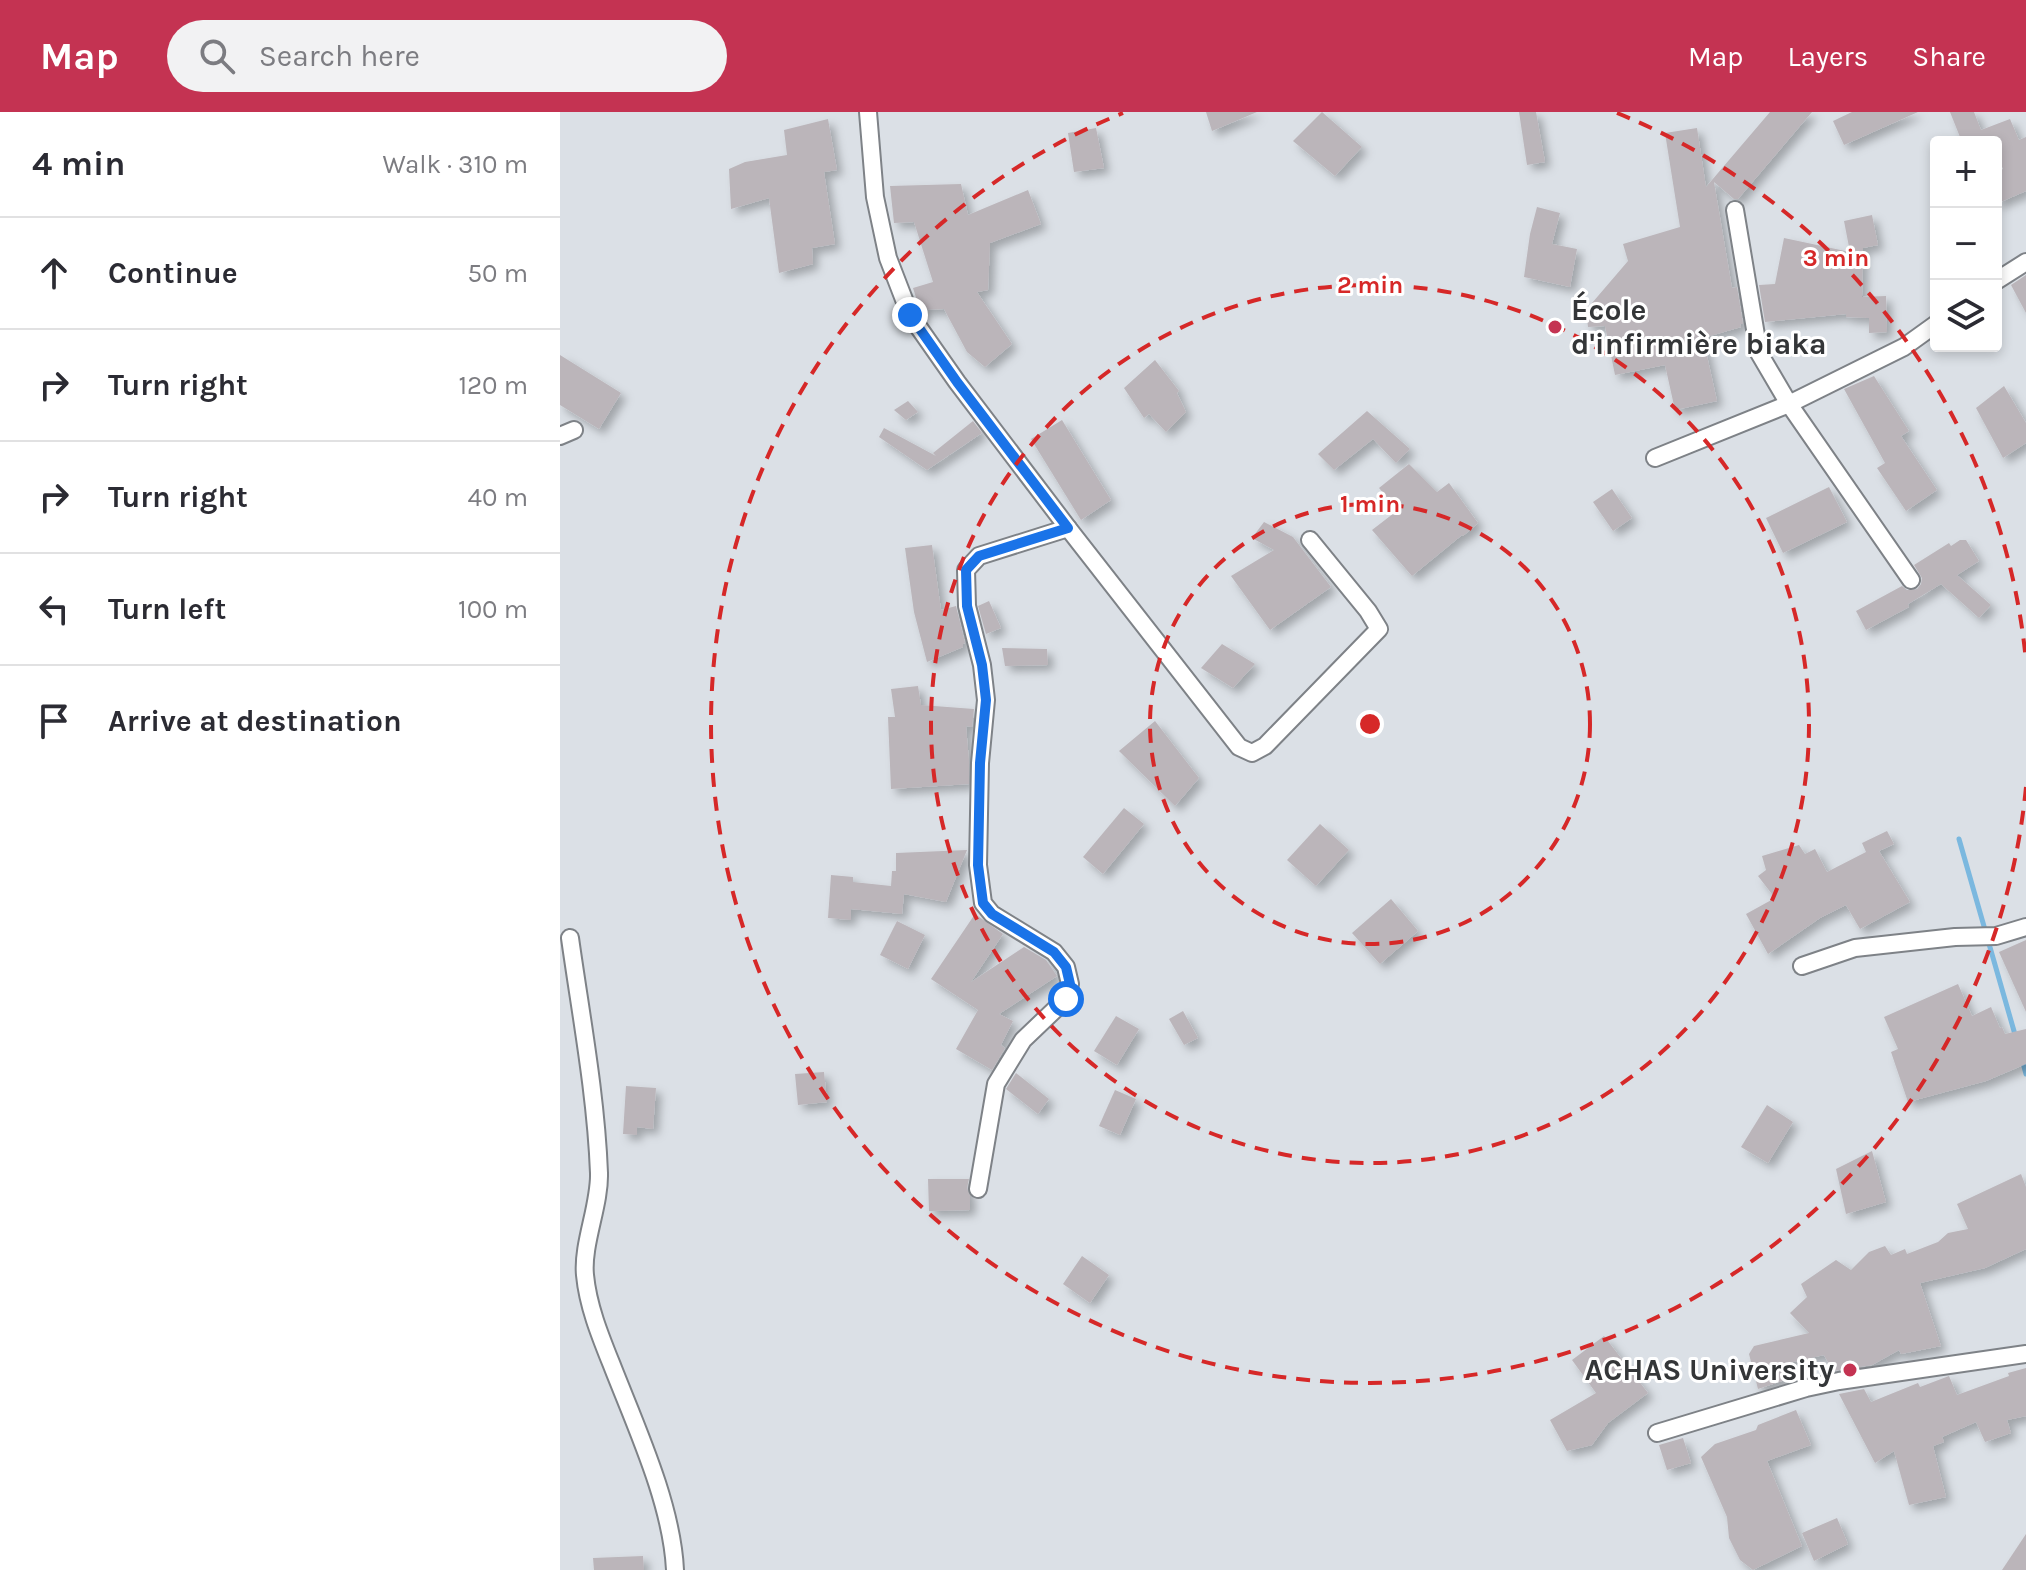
<!DOCTYPE html>
<meta charset="utf-8">
<style>
body{margin:0;font-family:Karla,sans-serif;background:#f2f2f3;color:#2b2b33}
.controls{position:absolute;right:24px;top:24px;display:grid;overflow:hidden;border-radius:8px;box-shadow:0 4px 12px #0003}
.controls button{width:72px;height:72px;display:grid;place-items:center;padding:0;border:0;border-bottom:2px solid #e1e1e2;background:#fff;color:#2b2b33;font:40px sans-serif}
.stop{position:absolute;width:24px;height:24px;margin:-18px;border:6px solid #1a73e8;border-radius:50%;background:#fff}
.stop.end{background:#1a73e8;border-color:#fff;box-shadow:0 2px 8px #0008}
.list{margin:0;padding:0;list-style:none}
h2{display:flex;justify-content:space-between;align-items:center;height:104px;margin:0;padding:0 32px;font-size:34px}
h2 small{font-size:26px;font-weight:400;color:#7c7c81}
.list li{display:grid;grid-template-columns:52px 1fr auto;gap:24px;align-items:center;box-sizing:border-box;height:112px;padding:0 32px;border-top:2px solid #e1e1e2}
.list b{display:block;font-size:30px;white-space:nowrap}
.list em{font-size:26px;font-style:normal;color:#7c7c81}
.icon{flex:none;width:44px;height:44px;fill:none;stroke:currentColor;stroke-width:2;stroke-linecap:round;stroke-linejoin:round}
.map{position:relative;flex:none;width:1466px;height:1458px;overflow:hidden}
header{display:flex;align-items:center;gap:48px;box-sizing:border-box;height:112px;padding:0 40px;background:#c43352;color:#fff}
header strong{font-size:38px}
nav{display:flex;gap:44px;margin-inline-start:auto;font-size:28px}
.search{width:560px;height:72px;background:#f2f2f3;display:flex;align-items:center;gap:20px;box-sizing:border-box;padding:0 28px;border-radius:44px;color:#7c7c81;font-size:30px}
main{display:flex}
aside{flex:1;background:#fff}
.map>svg:first-child{display:block}
.lines{fill:none;stroke-linecap:round;stroke-linejoin:round}
.stream{stroke:#7bb8df;stroke-width:5}
.building{fill:#bbb5ba;filter:url(#shadow)}
.minor-casing{stroke:#7e8287;stroke-width:20}
.minor{stroke:#fff;stroke-width:16}
.route{stroke:#1a73e8;stroke-width:10}
.ring{fill:none;stroke:#d62828;stroke-width:4;stroke-dasharray:14 10}
.poi-dot{fill:#c43352;stroke:#fff;stroke-width:3}
.labels{text-anchor:middle;dominant-baseline:central;stroke-width:6;stroke-linejoin:round;paint-order:stroke}
.poi-label{font-size:30px;font-weight:bold;fill:#343638;stroke:#fff;text-anchor:start}
.centre{fill:#d62828;stroke:#fff;stroke-width:4}
.ring-label{font-size:24px;text-anchor:middle;font-weight:bold;fill:#d62828;stroke:#fff;stroke-width:6;stroke-linejoin:round;paint-order:stroke}
</style>
<header>
<strong>Map</strong>
<div class="search"><svg class="icon" aria-label="search" viewBox="0 0 24 24"><circle cx="10" cy="10" r="6"/><path d="M15 15l6 6"/></svg>Search here</div>
<nav><a>Map</a><a>Layers</a><a>Share</a></nav>
</header>
<main>
<aside>
<h2>4 min<small>Walk · 310 m</small></h2>
<ul class="list">
<li><svg class="icon" aria-label="ahead" viewBox="0 0 24 24"><path d="M12 20V5M6 11l6-6 6 6"/></svg><div><b>Continue</b></div><em>50 m</em></li>
<li><svg class="icon" aria-label="right" viewBox="0 0 24 24"><path d="M7 20v-9h11M14 6l5 5-5 5"/></svg><div><b>Turn right</b></div><em>120 m</em></li>
<li><svg class="icon" aria-label="right" viewBox="0 0 24 24"><path d="M7 20v-9h11M14 6l5 5-5 5"/></svg><div><b>Turn right</b></div><em>40 m</em></li>
<li><svg class="icon" aria-label="left" viewBox="0 0 24 24"><path d="M17 20v-9H6M10 6l-5 5 5 5"/></svg><div><b>Turn left</b></div><em>100 m</em></li>
<li><svg class="icon" aria-label="arrive" viewBox="0 0 24 24"><path d="M6 21V4h12l-3 4 3 4H6"/></svg><div><b>Arrive at destination</b></div></li>
</ul>
</aside>
<div class="map">
<svg width="1466" height="1458" viewBox="0 0 1466 1458">
<defs>
<filter id="shadow"><feDropShadow dx="5.5" dy="5.5" stdDeviation="4" flood-color="#0004"/></filter>
</defs>
<rect width="100%" height="100%" fill="#dbe0e6"/>
<g class="lines">
<!-- stream -->
<g class="stream">
<polyline points="1399,727 1456,926"/>
<polyline points="1462,947 1466,962"/>
</g>
</g>
<!-- building -->
<g class="building">
<polygon points="646,0 697,0 652,19"/>
<polygon points="762,0 802,35 775,64 733,29"/>
<polygon points="959,0 976,0 985,50 967,53"/>
<polygon points="1210,0 1252,0 1178,87 1174,87 1154,70 1172,176 1177,175 1183,212 1180,212 1181,215 1143,226 1157,289 1115,298 1105,253 1055,263 1045,214 1028,215 1026,198 1068,149 1063,132 1120,115 1105,21 1137,16 1146,75"/>
<polygon points="1292,0 1358,0 1284,33 1273,9"/>
<polygon points="1390,0 1414,0 1421,18 1450,7 1459,28 1466,25 1466,79 1436,92 1436,60 1443,57 1436,42 1436,30 1392,30 1392,28 1400,25"/>
<polygon points="268,7 277,58 264,60 275,132 252,136 253,152 219,161 209,86 171,97 169,57 185,50 227,43 224,18"/>
<polygon points="536,16 544,56 514,60 508,21"/>
<polygon points="401,72 408,103 468,78 481,112 430,131 428,178 417,180 452,232 425,255 407,240 384,197 360,198 353,176 373,170 354,110 334,111 330,74"/>
<polygon points="977,95 1000,101 992,132 1017,137 1010,175 964,165 970,122"/>
<polygon points="1312,103 1318,133 1303,136 1302,185 1326,184 1327,220 1309,221 1309,206 1286,205 1286,202 1205,210 1199,173 1215,172 1224,126 1290,140 1284,109"/>
<polygon points="1466,163 1466,201 1451,173"/>
<polygon points="0,243 61,281 39,317 0,293"/>
<polygon points="595,248 619,279 617,281 626,300 606,320 589,302 584,306 564,276"/>
<polygon points="1314,264 1349,319 1341,324 1377,378 1346,399 1317,356 1325,351 1284,277"/>
<polygon points="1444,274 1466,311 1466,331 1443,346 1416,296"/>
<polygon points="348,289 358,300 346,308 334,298"/>
<polygon points="807,299 850,337 836,351 813,327 774,358 758,342"/>
<polygon points="502,308 551,388 521,408 471,327"/>
<polygon points="413,309 422,321 367,358 319,325 324,316 376,344 373,341"/>
<polygon points="849,352 877,380 889,371 918,411 903,424 902,423 852,464 812,418 838,398 819,376"/>
<polygon points="1269,375 1287,410 1223,441 1206,406"/>
<polygon points="1052,377 1072,406 1053,419 1033,390"/>
<polygon points="704,410 733,425 771,475 710,518 671,464 714,438 692,426"/>
<polygon points="1400,428 1406,428 1419,449 1397,463 1431,493 1419,506 1381,472 1348,492 1349,495 1306,518 1296,499 1342,474 1347,478 1357,477 1361,472 1362,466 1354,453 1389,431 1391,434"/>
<polygon points="372,433 381,498 396,494 405,531 403,532 403,535 367,550 354,500 345,436"/>
<polygon points="429,489 441,516 426,522 418,494"/>
<polygon points="662,532 695,552 673,576 641,556"/>
<polygon points="442,536 487,537 488,553 445,554"/>
<polygon points="358,574 361,593 414,597 412,615 406,614 409,649 409,672 331,677 328,605 335,605 331,577"/>
<polygon points="595,609 639,666 615,694 559,639"/>
<polygon points="564,696 584,712 543,762 523,745"/>
<polygon points="760,712 789,738 756,774 727,748"/>
<polygon points="1327,719 1334,732 1319,739 1350,790 1300,817 1286,793 1260,806 1208,842 1186,802 1215,786 1198,764 1206,758 1202,744 1239,733 1245,742 1255,737 1267,760 1306,740 1302,731"/>
<polygon points="407,738 386,790 344,782 342,802 291,797 291,808 268,806 271,763 293,765 293,770 331,774 332,759 336,759 336,741"/>
<polygon points="831,787 858,819 820,852 792,821"/>
<polygon points="415,802 443,822 411,870 464,835 486,848 497,864 439,902 453,909 441,933 445,936 432,958 396,937 418,898 371,867"/>
<polygon points="337,809 365,823 348,857 320,843"/>
<polygon points="1466,828 1466,900 1439,840"/>
<polygon points="1398,872 1412,904 1431,895 1440,916 1442,915 1445,922 1466,917 1466,952 1426,969 1348,990 1331,940 1338,937 1324,905"/>
<polygon points="623,899 638,926 624,933 609,907"/>
<polygon points="556,904 579,917 557,953 534,939"/>
<polygon points="264,960 267,990 238,993 235,962"/>
<polygon points="456,961 489,987 478,1002 446,977"/>
<polygon points="66,974 96,976 93,1017 77,1015 77,1023 63,1022"/>
<polygon points="555,978 576,987 560,1023 539,1014"/>
<polygon points="1207,993 1233,1010 1208,1051 1181,1035"/>
<polygon points="1312,1039 1326,1090 1286,1102 1276,1057"/>
<polygon points="1461,1062 1466,1075 1466,1137 1425,1156 1360,1171 1381,1234 1341,1242 1339,1238 1312,1253 1273,1259 1264,1243 1224,1252 1228,1267 1198,1277 1189,1242 1194,1234 1249,1221 1230,1201 1247,1185 1241,1172 1276,1148 1291,1158 1309,1140 1325,1134 1331,1143 1345,1137 1347,1142 1378,1130 1388,1121 1408,1117 1397,1092"/>
<polygon points="368,1067 409,1067 407,1076 410,1084 410,1098 369,1099"/>
<polygon points="522,1144 549,1163 530,1191 503,1172"/>
<polygon points="1044,1224 1088,1281 1048,1311 1032,1333 1007,1339 990,1308 1036,1281 1012,1248"/>
<polygon points="1466,1256 1466,1304 1447,1308 1451,1321 1425,1330 1416,1310 1382,1325 1384,1330 1373,1334 1386,1385 1349,1393 1334,1339 1315,1351 1279,1282 1304,1277 1311,1290 1358,1271 1360,1275 1389,1264 1397,1283 1449,1264 1448,1261"/>
<polygon points="1236,1298 1251,1333 1207,1349 1242,1434 1193,1458 1180,1448 1169,1426 1167,1405 1141,1345 1155,1332 1196,1318 1198,1313"/>
<polygon points="1123,1326 1131,1351 1107,1358 1099,1333"/>
<polygon points="1277,1406 1288,1432 1254,1449 1242,1421"/>
<polygon points="1466,1422 1466,1458 1442,1458"/>
<polygon points="83,1444 84,1458 34,1458 33,1446"/>
</g>
<g class="lines">
<!-- minor casing -->
<g class="minor-casing">
<g id="minor">
<polyline points="308,0 315,85 328,146 350,203 397,270 508,416 679,635 692,641 705,634 819,517 808,499 750,428"/>
<polyline points="1175,98 1199,241 1229,292 1351,468"/>
<polyline points="1436,169 1466,150"/>
<polyline points="0,324 14,318"/>
<polyline points="1095,346 1229,292 1344,235 1376,212"/>
<path d="M10,826c11,78 26,157 29,235 1,32 -17,71 -14,102 3,32 16,63 28,93 24,61 59,137 62,202"/>
<polyline points="1242,854 1295,836 1395,825 1436,824 1466,815"/>
<polyline points="418,1077 436,972 463,928 506,887 510,872 506,855 494,840 432,802 423,791 418,753 420,651 426,588 422,553 407,494 406,458 419,444 508,416"/>
<polyline points="1097,1321 1246,1276 1279,1269 1466,1242"/>
</g>
</g>
<!-- minor -->
<use href="#minor" class="minor"/>
</g>
<g class="lines">
<!-- route -->
<polyline class="route" points="350,203 397,270 508,416 419,444 406,458 407,494 422,553 426,588 420,651 418,753 423,791 432,802 494,840 506,855 510,872 506,887"/>
</g>
<!-- distance rings -->
<g class="ring">
<circle cx="810" cy="612" r="220"/>
<circle cx="810" cy="612" r="439"/>
<path d="M1466 675A659 659 0 1 1 563 1M1057 1A659 659 0 0 1 1466 549"/>
</g>
<!-- markers -->
<g class="poi-dot">
<circle cx="995" cy="215" r="8"/>
<circle cx="1290" cy="1258" r="8"/>
</g>
<g class="labels">
<!-- poi labels -->
<g class="poi-label">
<text x="1011" y="198">École<tspan x="1011" dy="34">d'infirmière biaka</tspan></text>
<text x="1274" y="1258" text-anchor="end">ACHAS University</text>
</g>
</g>
<circle cx="810" cy="612" r="12" class="centre"/>
<g class="ring-label">
<text x="1276" y="154">3 min</text>
<text x="810" y="181">2 min</text>
<text x="810" y="400">1 min</text>
</g>
</svg>
<div class="controls">
<button>+</button>
<button>−</button>
<button><svg class="icon" aria-label="layers" viewBox="0 0 24 24"><path d="M12 4l9 5-9 5-9-5zM3 14l9 5 9-5"/></svg></button>
</div>
<div class="stop" style="left:506px;top:887px"></div>
<div class="stop end" style="left:350px;top:203px"></div>
</div>
</main>
